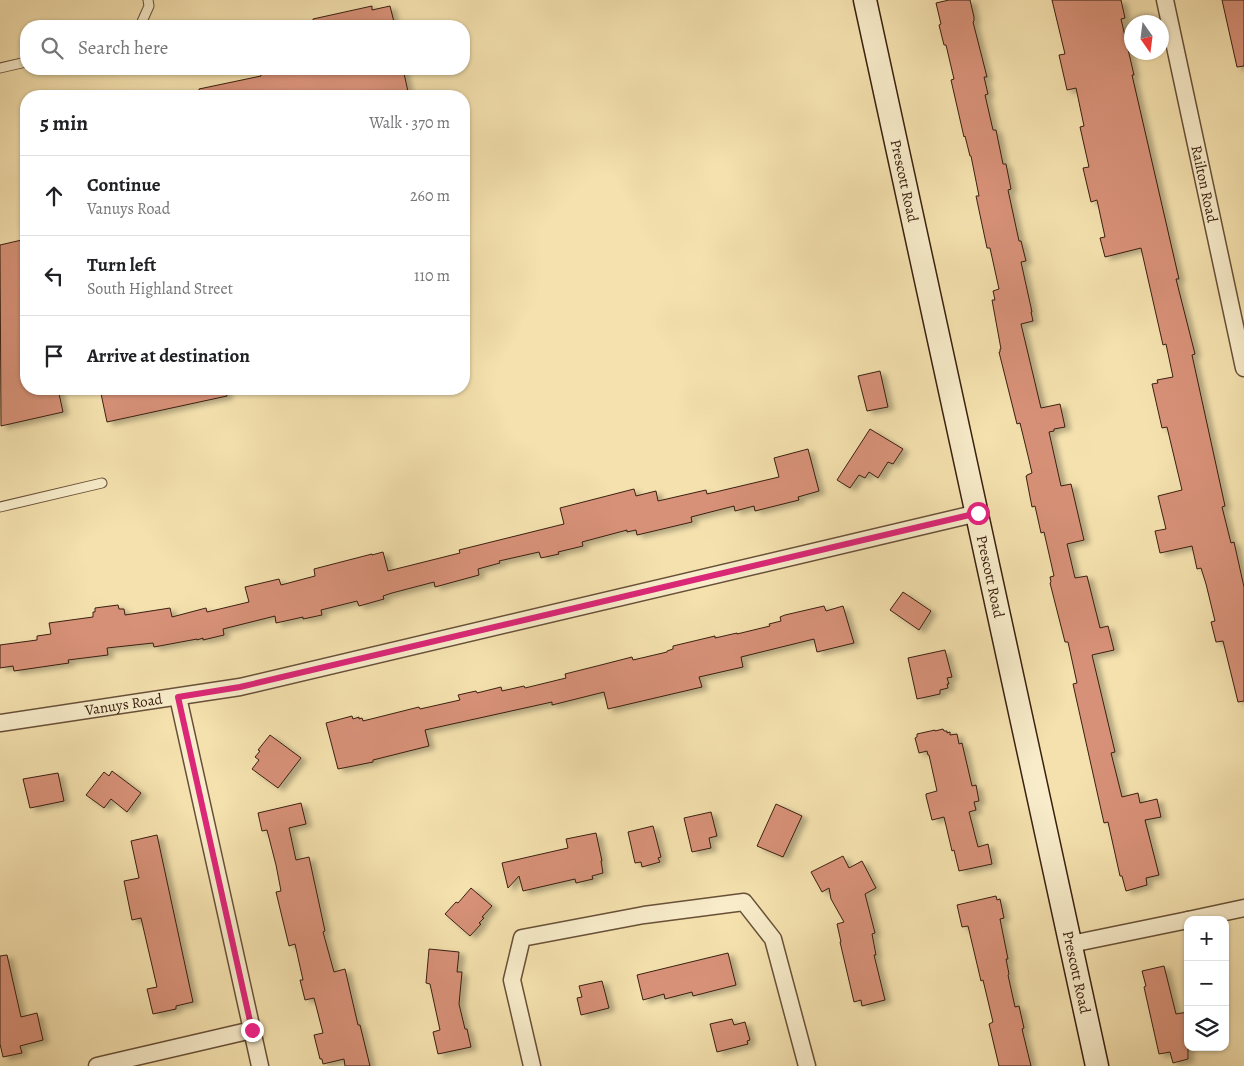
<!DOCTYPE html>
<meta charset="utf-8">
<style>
body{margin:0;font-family:Alegreya,serif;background:#f6f6f6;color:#202124}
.controls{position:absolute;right:15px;bottom:15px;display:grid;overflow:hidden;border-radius:10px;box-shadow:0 1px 4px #0004}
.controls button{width:45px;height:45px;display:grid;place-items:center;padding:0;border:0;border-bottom:1px solid #e0e0e0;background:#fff;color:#202124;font:25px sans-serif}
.compass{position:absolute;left:1124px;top:15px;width:45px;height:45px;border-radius:50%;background:#fff;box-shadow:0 1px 4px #0004;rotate:166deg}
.stop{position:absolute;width:15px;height:15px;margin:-11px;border:4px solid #db2777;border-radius:50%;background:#fff}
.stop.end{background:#db2777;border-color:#fff;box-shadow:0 1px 5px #0008}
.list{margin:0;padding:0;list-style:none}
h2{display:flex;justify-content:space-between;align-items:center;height:65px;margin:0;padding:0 20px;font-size:21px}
h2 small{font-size:16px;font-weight:400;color:#757577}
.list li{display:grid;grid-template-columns:32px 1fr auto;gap:15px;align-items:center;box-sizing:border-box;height:80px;padding:0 20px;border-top:1px solid #e0e0e0}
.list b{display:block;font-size:19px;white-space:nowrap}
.list p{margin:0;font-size:16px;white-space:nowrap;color:#757577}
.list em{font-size:16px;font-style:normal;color:#757577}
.icon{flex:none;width:28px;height:28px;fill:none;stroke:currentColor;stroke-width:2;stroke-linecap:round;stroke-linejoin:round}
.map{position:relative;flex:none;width:1244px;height:1066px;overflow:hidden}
.search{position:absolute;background:#fff;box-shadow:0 1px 4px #0004;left:20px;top:20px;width:450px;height:55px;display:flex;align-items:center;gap:12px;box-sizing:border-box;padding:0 18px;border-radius:20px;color:#757577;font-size:19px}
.panel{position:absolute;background:#fff;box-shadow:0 1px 4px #0004;left:20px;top:90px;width:450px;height:305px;border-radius:20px}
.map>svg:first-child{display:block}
.building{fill:#d79178;stroke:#3a2010;filter:url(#shadow)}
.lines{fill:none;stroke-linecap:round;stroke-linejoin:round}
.service-casing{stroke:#685038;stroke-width:11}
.minor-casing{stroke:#685038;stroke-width:19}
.secondary-casing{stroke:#3a2010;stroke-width:25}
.service{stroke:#f8ecca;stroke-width:9}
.minor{stroke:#f8ecca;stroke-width:16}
.secondary{stroke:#f8ecca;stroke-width:22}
.route{stroke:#db2777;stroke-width:6}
.labels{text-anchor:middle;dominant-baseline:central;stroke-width:4.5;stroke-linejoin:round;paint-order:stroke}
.street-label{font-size:15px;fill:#3a2010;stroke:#f8ecca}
</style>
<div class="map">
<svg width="1244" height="1066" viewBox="0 0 1244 1066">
<defs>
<filter id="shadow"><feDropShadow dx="5.5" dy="3" stdDeviation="2.5" flood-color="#0004"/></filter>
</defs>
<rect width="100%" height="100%" fill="#f4e1ae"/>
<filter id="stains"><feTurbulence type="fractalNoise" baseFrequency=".004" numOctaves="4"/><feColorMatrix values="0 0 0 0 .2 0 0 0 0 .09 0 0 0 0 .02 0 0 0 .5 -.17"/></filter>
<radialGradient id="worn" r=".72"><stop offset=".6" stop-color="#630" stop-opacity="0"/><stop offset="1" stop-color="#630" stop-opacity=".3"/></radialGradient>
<!-- building -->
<g class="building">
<polygon points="949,0 970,0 974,17 974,21 973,22 987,77 984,77 988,94 985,95 993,130 996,130 1003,164 1006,164 1011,189 1008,190 1019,241 1021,241 1026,261 1021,262 1032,312 1031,312 1033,321 1021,324 1041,408 1060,404 1065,427 1054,429 1054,431 1049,432 1061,486 1071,484 1084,540 1067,544 1075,578 1087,576 1100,628 1108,626 1114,650 1092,655 1115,752 1111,753 1122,797 1138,793 1140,803 1157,799 1161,817 1145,820 1159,875 1146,878 1147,885 1126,891 1122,876 1120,876 1108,822 1104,823 1073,684 1077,683 1068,642 1065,642 1050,583 1051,582 1050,577 1054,576 1044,532 1041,533 1035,506 1032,507 1026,476 1027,476 1027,475 1032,473 1029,460 1020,423 1017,424 999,352 1000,352 1000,349 1001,349 992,300 995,300 993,291 999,289 990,248 987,248 976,196 979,196 971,156 970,156 965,136 964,137 951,80 954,79 946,45 944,45 939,25 941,24 936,3"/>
<polygon points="1052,0 1121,0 1125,18 1121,19 1134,75 1132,75 1179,279 1176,279 1195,354 1192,355 1225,506 1222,507 1231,543 1234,542 1244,587 1244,701 1238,702 1223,641 1216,642 1211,622 1215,621 1206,584 1201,568 1197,569 1192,546 1160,553 1155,531 1166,529 1158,496 1182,490 1167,427 1162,428 1152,384 1158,383 1157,380 1173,377 1166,344 1163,345 1141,248 1105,257 1100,238 1105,237 1097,200 1091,202 1083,168 1089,167 1080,127 1084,126 1076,88 1067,90 1059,55 1065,54"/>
<polygon points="1222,0 1244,0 1244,66 1237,67"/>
<polygon points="372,6 372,10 390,6 395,26 314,26 313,19"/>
<polygon points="259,69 403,69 409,96 200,96 199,89 261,76"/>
<polygon points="26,239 26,389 58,389 63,412 1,426 0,245"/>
<polygon points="880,371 888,407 867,411 858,376"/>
<polygon points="100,389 226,389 227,396 107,422"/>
<polygon points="870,429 903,449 893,464 888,462 878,478 869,472 865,478 859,475 850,488 837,480"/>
<polygon points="808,449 819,491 798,497 799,500 755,511 754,506 735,511 734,506 691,517 692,522 637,535 636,530 627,532 627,530 582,542 583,546 558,552 559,554 541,558 539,552 499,561 500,563 478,569 479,575 435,587 434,582 392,593 383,596 384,599 359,606 357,601 321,610 322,615 303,619 303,617 276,623 275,616 223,629 224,635 203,640 203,638 197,640 197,639 154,647 153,643 107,648 108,655 68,660 69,663 14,671 13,666 0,668 0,645 37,640 37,636 51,634 49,623 93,617 93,612 95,612 95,608 118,605 119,609 124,609 125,615 170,608 172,617 206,608 207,612 249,602 245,587 279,579 281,585 315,576 314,569 372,554 372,555 383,552 388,571 460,553 459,550 564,524 560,508 634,489 636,496 656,491 658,501 706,490 707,494 779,477 774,458"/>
<polygon points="903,592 931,611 919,630 890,610"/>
<polygon points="824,606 826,611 843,606 854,643 817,652 814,639 741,657 743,667 699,677 702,687 608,709 604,692 552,705 552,702 425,730 429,746 373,760 373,762 338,769 326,723 352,716 353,719 359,717 359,719 362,718 363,721 419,707 420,709 460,700 458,695 476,691 477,693 501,687 502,691 524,686 525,688 566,678 565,674 597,666 632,657 633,660 667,652 667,651 673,649 673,646 715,636 715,638 737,633 737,634 770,626 769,624 781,621 780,617 785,615"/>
<polygon points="945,650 952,677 947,678 949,684 947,684 948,688 940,690 940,694 917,699 908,658"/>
<polygon points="943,729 944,731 947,731 947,733 950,732 950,735 957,734 959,744 962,743 972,786 976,785 979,801 974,802 976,810 969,812 978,847 988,844 992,864 959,871 954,850 952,851 944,817 932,820 926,796 926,794 937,791 929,755 928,755 927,751 919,753 915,738 917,737 917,734 935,730 935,731"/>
<polygon points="270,735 301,758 278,788 252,769 259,760 255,757 260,751 258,750"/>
<polygon points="112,771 141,793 127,812 111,799 104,808 86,795 104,772 109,776"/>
<polygon points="58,773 64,801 30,808 23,779"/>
<polygon points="301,803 306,824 289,828 296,860 309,857 325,931 323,932 334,972 345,969 358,1025 360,1025 370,1066 345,1066 344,1059 323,1064 322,1059 320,1059 314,1035 323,1033 314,998 305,1000 300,980 303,980 295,944 289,946 276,892 281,891 276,865 267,830 262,831 258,813"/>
<polygon points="776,804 802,816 783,857 757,846"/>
<polygon points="711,812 717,836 709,838 711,848 692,852 684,818"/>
<polygon points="653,826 661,857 658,858 660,862 642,867 641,862 635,863 628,832"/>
<polygon points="596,833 602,861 601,861 603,873 592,876 593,879 576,883 575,879 523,891 519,876 508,888 502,863 568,848 566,839"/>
<polygon points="157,835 193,1002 176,1006 176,1009 153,1014 147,989 157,987 141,918 132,920 124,881 139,878 131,841"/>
<polygon points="843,856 849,868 862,861 876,888 865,894 875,933 872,934 876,955 874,955 885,1000 862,1006 861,1000 854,1002 840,942 841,942 837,924 844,922 831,899 829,888 822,892 811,872"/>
<polygon points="471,888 492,906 482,917 484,918 479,923 481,924 470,936 445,914 456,902 458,903"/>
<polygon points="996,896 997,900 1000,899 1004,918 1000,919 1008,959 1006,959 1009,974 1008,975 1015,1007 1019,1006 1024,1028 1022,1029 1031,1066 999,1066 989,1024 993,1022 983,980 981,981 968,926 962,927 957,905"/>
<polygon points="429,949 459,952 457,972 462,972 459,1004 465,1029 467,1029 471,1047 438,1054 433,1032 440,1030 430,984 426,983"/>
<polygon points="728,953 736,985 693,996 692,992 665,999 664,994 643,1000 637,975"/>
<polygon points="7,955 21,1017 37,1013 43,1040 20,1046 22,1053 3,1057 0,1044 0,956"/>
<polygon points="1164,966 1176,1014 1188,1012 1188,1059 1173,1063 1170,1052 1159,1054 1144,987 1146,986 1142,971"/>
<polygon points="602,981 609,1008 581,1015 577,998 582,997 579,986"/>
<polygon points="732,1019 734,1025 745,1022 750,1040 747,1041 748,1044 717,1052 710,1024"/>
</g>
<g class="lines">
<!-- service casing -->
<g class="service-casing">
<g id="service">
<polyline points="140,26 149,6 148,0"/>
<polyline points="0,68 26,62"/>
<polyline points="0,507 102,483"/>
</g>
</g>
<!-- minor casing -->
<g class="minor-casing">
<g id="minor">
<path id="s1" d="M1165,0l79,368"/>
<polyline points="178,697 260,1066"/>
<path id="s2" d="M0,723l240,-36 738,-174"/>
<polyline points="1188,920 1244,908"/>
<polyline points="1071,944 1188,920"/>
<polyline points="97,1066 252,1030"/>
<polyline points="532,1066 512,980 522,938 644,915 744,902 773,939 807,1066"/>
</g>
</g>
<!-- secondary casing -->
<g class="secondary-casing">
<g id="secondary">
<path id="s3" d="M865,0l232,1066"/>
</g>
</g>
<!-- service -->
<use href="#service" class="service"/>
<!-- minor -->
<use href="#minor" class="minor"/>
<!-- secondary -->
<use href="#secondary" class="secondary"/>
</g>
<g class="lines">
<!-- route -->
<polyline class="route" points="252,1030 178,697 240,687 978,513"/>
</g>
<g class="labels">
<!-- street labels -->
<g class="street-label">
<text stroke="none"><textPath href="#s3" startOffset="185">Prescott Road</textPath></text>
<text stroke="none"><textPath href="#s1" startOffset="188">Railton Road</textPath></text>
<text stroke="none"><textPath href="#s3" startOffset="590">Prescott Road</textPath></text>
<text stroke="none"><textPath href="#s2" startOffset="125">Vanuys Road</textPath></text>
<text stroke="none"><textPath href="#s3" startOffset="995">Prescott Road</textPath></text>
</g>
</g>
<rect width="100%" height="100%" filter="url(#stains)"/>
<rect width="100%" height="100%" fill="url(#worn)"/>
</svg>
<div class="controls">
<button>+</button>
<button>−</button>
<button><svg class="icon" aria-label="layers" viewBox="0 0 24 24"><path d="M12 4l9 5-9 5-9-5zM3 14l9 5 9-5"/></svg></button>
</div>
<svg class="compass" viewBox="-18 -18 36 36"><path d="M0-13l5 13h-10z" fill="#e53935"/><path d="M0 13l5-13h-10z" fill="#757577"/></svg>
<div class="stop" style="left:978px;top:513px"></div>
<div class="stop end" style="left:252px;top:1030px"></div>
<div class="search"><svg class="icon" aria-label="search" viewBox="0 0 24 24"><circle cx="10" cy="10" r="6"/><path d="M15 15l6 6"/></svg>Search here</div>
<section class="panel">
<h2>5 min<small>Walk · 370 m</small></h2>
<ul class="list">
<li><svg class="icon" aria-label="ahead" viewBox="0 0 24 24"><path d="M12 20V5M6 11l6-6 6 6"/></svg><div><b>Continue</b><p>Vanuys Road</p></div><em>260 m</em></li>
<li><svg class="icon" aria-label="left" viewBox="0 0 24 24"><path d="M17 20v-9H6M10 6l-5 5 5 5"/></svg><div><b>Turn left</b><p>South Highland Street</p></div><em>110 m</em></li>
<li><svg class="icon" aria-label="arrive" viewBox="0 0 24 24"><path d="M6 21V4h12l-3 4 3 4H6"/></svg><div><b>Arrive at destination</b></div></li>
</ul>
</section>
</div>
